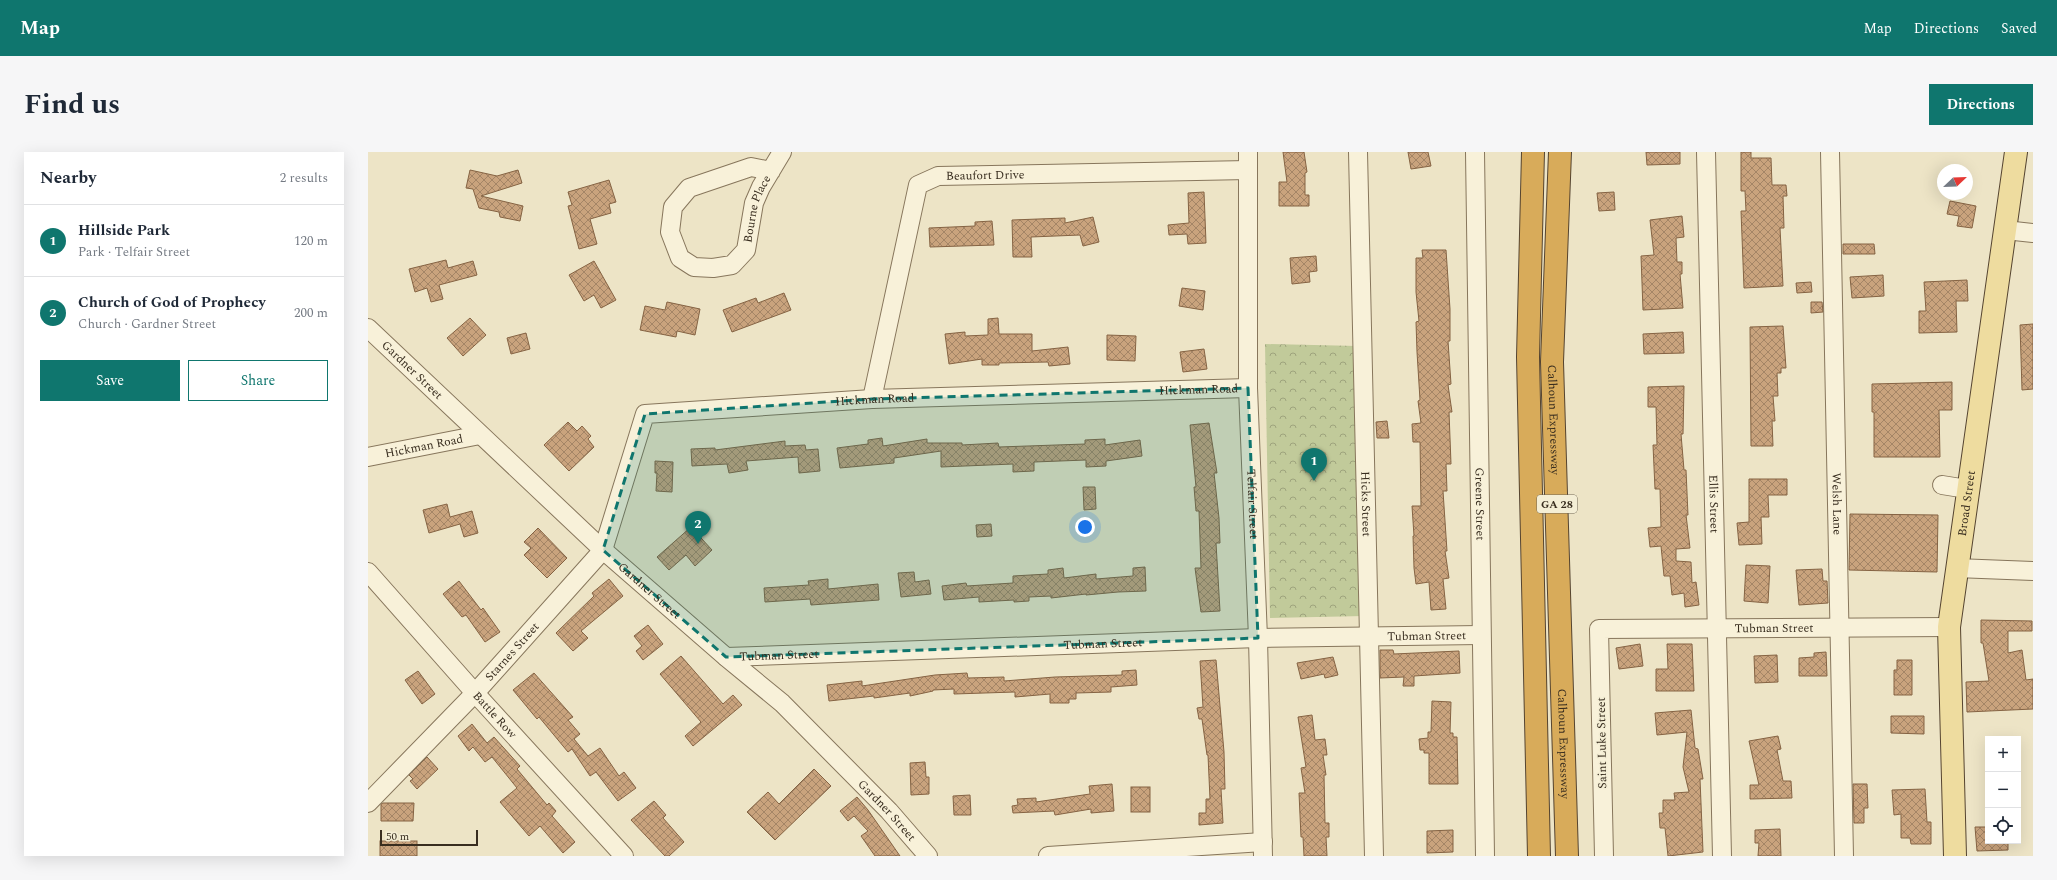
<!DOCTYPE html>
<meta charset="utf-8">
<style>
body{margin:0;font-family:Spectral,serif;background:#f6f6f7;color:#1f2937}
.controls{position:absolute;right:12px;bottom:12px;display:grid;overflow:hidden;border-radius:0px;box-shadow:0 4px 16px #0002}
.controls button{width:36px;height:36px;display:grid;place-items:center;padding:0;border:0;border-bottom:1px solid #e0e1e3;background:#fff;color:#1f2937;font:20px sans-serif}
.compass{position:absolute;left:1569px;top:12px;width:36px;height:36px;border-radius:50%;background:#fff;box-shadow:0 4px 16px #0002;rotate:67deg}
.scale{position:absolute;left:12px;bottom:10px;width:98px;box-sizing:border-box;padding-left:4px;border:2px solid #382d1f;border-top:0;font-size:11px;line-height:14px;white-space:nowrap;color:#382d1f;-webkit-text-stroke:3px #f4eed5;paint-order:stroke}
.you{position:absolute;left:717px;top:375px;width:14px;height:14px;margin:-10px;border:3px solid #fff;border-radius:50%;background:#1a73e8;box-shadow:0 0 0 6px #1a73e833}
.badge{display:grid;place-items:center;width:26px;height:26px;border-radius:50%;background:#0f766e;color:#fff;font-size:13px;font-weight:700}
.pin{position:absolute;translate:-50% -33px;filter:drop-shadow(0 1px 2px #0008)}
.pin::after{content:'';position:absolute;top:21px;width:14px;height:12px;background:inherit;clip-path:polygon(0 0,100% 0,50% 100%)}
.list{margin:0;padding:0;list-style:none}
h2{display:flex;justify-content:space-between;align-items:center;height:52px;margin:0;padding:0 16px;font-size:17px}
h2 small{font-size:13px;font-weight:400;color:#747a83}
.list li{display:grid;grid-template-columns:26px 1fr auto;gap:12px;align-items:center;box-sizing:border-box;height:72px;padding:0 16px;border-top:1px solid #e0e1e3}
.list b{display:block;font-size:15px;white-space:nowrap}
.list p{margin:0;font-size:13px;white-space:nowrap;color:#747a83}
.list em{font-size:13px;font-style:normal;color:#747a83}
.actions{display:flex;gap:8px;padding:12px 16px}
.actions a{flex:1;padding:9px 0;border:1px solid #0f766e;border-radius:0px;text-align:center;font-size:14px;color:#0f766e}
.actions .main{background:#0f766e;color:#fff}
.icon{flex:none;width:22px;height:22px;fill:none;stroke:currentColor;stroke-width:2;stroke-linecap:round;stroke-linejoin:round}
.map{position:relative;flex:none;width:1665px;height:704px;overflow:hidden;border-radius:0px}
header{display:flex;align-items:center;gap:24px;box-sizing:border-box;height:56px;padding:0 20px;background:#0f766e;color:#fff}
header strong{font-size:19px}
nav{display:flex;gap:22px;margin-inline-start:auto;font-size:14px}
.intro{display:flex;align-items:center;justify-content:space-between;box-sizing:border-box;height:96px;padding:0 24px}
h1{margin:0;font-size:28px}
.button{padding:10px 18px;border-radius:0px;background:#0f766e;color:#fff;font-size:14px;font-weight:700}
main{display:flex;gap:24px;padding:0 24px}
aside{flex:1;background:#fff;border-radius:0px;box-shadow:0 4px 16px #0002}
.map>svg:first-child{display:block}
.forest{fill:url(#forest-crowns)}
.building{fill:url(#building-cross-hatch);stroke:#856343}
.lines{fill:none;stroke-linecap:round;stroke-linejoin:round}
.minor-casing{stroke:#87765c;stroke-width:20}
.major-casing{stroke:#554430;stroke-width:24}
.highway-casing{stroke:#554430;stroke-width:24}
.minor{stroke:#f8f1d9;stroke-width:18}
.major{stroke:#eedc9f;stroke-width:22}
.highway{stroke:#d8ab5a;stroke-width:22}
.marked{fill:#0f766e;fill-opacity:0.2;stroke:#0f766e;stroke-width:3;stroke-dasharray:8 5;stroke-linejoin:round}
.labels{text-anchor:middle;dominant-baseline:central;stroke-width:3;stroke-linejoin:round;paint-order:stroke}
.shield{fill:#f4eed5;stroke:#706756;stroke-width:1}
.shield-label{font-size:11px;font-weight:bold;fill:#382d1f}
.street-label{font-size:12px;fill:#382d1f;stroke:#f4eed5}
</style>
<header>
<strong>Map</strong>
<nav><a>Map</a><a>Directions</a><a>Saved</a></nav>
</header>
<div class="intro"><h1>Find us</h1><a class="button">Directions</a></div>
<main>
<aside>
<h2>Nearby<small>2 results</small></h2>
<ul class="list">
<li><span class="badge">1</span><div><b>Hillside Park</b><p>Park · Telfair Street</p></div><em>120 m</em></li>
<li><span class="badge">2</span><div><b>Church of God of Prophecy</b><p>Church · Gardner Street</p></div><em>200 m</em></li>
</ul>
<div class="actions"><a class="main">Save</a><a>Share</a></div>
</aside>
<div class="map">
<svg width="1665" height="704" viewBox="0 0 1665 704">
<defs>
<pattern id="forest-crowns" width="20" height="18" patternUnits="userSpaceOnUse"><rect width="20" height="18" fill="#c1ca9a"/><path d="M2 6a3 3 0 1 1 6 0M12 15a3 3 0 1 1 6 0" fill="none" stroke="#9ea47d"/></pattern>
<pattern id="building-cross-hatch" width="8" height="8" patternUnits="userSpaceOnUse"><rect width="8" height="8" fill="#c9a37d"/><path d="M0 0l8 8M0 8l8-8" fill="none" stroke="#a48566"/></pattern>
</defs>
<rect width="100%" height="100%" fill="#ede4c6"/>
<!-- forest -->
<polygon class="forest" points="897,192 990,194 996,464 902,466"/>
<!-- building -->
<g class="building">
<polygon points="915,0 936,0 939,20 937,21 937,43 941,43 941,54 911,54 911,30 919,30"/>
<polygon points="1040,0 1060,0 1063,14 1043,17"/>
<polygon points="1278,0 1312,0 1312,12 1279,13"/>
<polygon points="1373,0 1383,0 1383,6 1403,6 1404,33 1418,33 1419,44 1415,44 1416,76 1412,76 1415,134 1376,136 1373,59 1378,59 1377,39 1373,39"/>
<polygon points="102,18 129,24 150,18 154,31 113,44 155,54 152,69 132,65 131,60 111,56 105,37 98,36"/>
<polygon points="241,28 248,50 241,52 243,61 222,67 229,92 211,97 200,54 204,53 200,40"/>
<polygon points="836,40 838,91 820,92 819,82 801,83 800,73 821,71 820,41"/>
<polygon points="1246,40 1247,58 1231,59 1229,41"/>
<polygon points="1582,49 1608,54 1604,76 1589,74 1591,64 1579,62"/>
<polygon points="1314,64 1316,85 1308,86 1309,110 1314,110 1314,122 1312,122 1315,156 1275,158 1273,104 1286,103 1282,68"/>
<polygon points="725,65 731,90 715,94 712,83 663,85 664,105 645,105 644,68 697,66 697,71"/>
<polygon points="624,69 626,93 562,95 561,76 607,74 607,70"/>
<polygon points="1475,92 1506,92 1507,102 1475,102"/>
<polygon points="1054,98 1078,98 1082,157 1082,189 1080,189 1083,232 1080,233 1084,260 1081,260 1083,312 1078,312 1079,339 1075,339 1079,399 1077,399 1081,426 1075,427 1078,457 1063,458 1061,430 1048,432 1046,416 1045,384 1046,384 1044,354 1053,354 1052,290 1045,290 1044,272 1053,271 1050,249 1052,248 1049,200 1048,170 1051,169 1048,140 1048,106 1055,106"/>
<polygon points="948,104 949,119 941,120 942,130 924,132 922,106"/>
<polygon points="78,108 80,116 105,109 109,123 71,133 75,147 63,150 59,136 47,140 41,117"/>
<polygon points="226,109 248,148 233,156 226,143 216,149 201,123"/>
<polygon points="1515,123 1516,144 1484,146 1482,125"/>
<polygon points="1599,128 1600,149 1588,149 1589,180 1551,181 1551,159 1558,159 1556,130"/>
<polygon points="1443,130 1444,140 1429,141 1428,131"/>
<polygon points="814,136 837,139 835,158 811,154"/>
<polygon points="416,141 423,158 364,180 355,158 388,146 390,151"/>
<polygon points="299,150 332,157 327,183 309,179 308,185 272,178 277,154 297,158"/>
<polygon points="1443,150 1454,150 1455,160 1443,161"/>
<polygon points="102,166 118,183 95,204 79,186"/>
<polygon points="630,166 631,182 664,182 664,199 700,195 702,212 681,214 680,210 631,211 631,213 614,213 614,207 581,212 577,182 597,180 597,184 620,183 620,167"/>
<polygon points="1665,172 1665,237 1654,238 1652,173"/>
<polygon points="1415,174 1418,216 1413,216 1413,221 1409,221 1410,244 1405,244 1407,269 1404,269 1405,294 1383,294 1382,175"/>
<polygon points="1315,180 1316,201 1276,202 1275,182"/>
<polygon points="158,181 162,197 143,202 139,186"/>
<polygon points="739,183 768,184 767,209 739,208"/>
<polygon points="836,197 839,217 815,220 812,200"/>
<polygon points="1584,230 1584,258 1571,258 1572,305 1506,305 1506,260 1504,260 1504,232"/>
<polygon points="1316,234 1315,282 1313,282 1316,318 1318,318 1320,363 1318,363 1322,396 1308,397 1308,409 1323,410 1324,431 1328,430 1331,453 1317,455 1316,441 1304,443 1302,424 1296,424 1293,394 1282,395 1280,376 1293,375 1292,337 1287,337 1285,293 1289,293 1288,255 1280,255 1280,235"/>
<polygon points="1019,269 1021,286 1009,286 1008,270"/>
<polygon points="200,270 209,279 214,274 223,284 220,287 226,295 201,319 176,293"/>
<polygon points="841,271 849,321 846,321 851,366 852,391 848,391 852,459 833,460 827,416 833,416 831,359 828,359 826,335 828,335 822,273"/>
<polygon points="514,286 515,294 559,287 559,291 594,291 594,293 630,291 631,295 717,292 717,288 737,287 737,293 772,288 774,304 738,309 738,314 718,315 718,308 666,310 666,319 645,320 645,312 573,315 573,299 526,306 526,311 472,316 469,296 500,292 500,288"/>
<polygon points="417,289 417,294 437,293 438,298 450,297 452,319 431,321 430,305 378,309 380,318 361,321 359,312 324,314 323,297 347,296 347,298"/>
<polygon points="287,309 305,310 304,340 288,339 289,321 287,321"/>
<polygon points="1381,327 1419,327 1419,343 1400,343 1401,365 1393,365 1394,392 1371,393 1369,371 1381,370"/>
<polygon points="715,335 727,335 728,357 716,358"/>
<polygon points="79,352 82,365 104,359 110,381 96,385 92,372 61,381 55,358"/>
<polygon points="1482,362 1570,363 1569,420 1481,418"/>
<polygon points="623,372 624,384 609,385 608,373"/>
<polygon points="323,375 344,398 327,414 318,403 301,418 289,405"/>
<polygon points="170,376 199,406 179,426 156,403 163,396 156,390"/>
<polygon points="1378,413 1402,414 1400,451 1376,449"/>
<polygon points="777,415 778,439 750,440 718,443 718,442 683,446 683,444 661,445 661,449 646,450 646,448 611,450 611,445 576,448 574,434 598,431 599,434 645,431 645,424 680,422 680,418 695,416 696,426 728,422 728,427 765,424 765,416"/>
<polygon points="1454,417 1455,429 1459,429 1460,451 1431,453 1428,418"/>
<polygon points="546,420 547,430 561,428 563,442 533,445 530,421"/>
<polygon points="241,427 255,444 213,479 220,486 205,499 188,481 226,444 224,441"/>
<polygon points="460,427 460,437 510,432 511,448 443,453 442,447 397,450 396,436 441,433 440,429"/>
<polygon points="91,429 113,458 115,456 132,480 117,490 98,463 94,465 75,442"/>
<polygon points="1613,468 1664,469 1664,479 1640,479 1640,501 1654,498 1658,528 1665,527 1665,557 1599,560 1598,530 1621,529 1615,491 1613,491"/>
<polygon points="280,473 295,492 275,508 268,499 274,494 266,484"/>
<polygon points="1272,492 1275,514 1251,517 1248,496"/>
<polygon points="1299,492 1324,492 1326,539 1288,539 1288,517 1300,517"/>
<polygon points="1012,498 1025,498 1026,502 1091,499 1092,521 1046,524 1046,534 1035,534 1036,525 1012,526"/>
<polygon points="1458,500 1459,524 1431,524 1431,506 1446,505 1446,501"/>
<polygon points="1409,503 1410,530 1387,531 1386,504"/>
<polygon points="313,504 355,552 365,543 374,553 325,594 317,584 333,570 292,522"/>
<polygon points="965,505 970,523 957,526 956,522 933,527 929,511"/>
<polygon points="848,508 856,600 857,637 853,637 855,671 831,673 831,661 838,661 838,647 842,647 840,603 839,603 834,567 831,567 829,556 835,555 832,509"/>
<polygon points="1529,508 1544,508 1544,543 1526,543 1526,518 1529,518"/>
<polygon points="768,518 769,533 743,535 743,540 708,541 708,547 701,547 701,551 682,551 682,542 647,545 647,540 586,542 586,537 565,538 565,539 542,544 542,541 506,546 506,544 461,549 459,533 494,529 494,534 567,523 599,521 600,526 636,525 636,529 687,525 754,523 754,519"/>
<polygon points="50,519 67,542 54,552 37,528"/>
<polygon points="166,521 205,565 200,568 212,582 206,587 220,604 232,596 251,624 256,620 268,636 250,649 228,620 222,624 204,597 200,600 171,565 169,567 145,538"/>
<polygon points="1064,549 1083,550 1082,581 1085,581 1085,585 1089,585 1090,632 1061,632 1061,601 1056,601 1056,598 1052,598 1051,587 1060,586 1060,580 1063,580"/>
<polygon points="1323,558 1327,596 1330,597 1335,627 1332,627 1335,700 1300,704 1297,676 1292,676 1291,661 1295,661 1295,648 1307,648 1306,641 1321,640 1315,615 1319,580 1289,583 1287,561"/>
<polygon points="944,563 947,588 957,587 959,603 955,603 958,623 956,623 957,671 961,671 961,685 958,685 959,704 936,704 935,685 933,685 931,641 937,641 933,616 938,615 930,565"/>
<polygon points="1523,564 1556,564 1556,582 1523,581"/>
<polygon points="104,572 119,591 126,585 152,614 149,617 179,653 181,651 188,659 184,664 207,690 195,701 172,674 161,684 132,650 149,636 124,605 117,610 105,595 101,599 90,584"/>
<polygon points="1410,584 1413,597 1409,598 1415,629 1423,629 1424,646 1382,647 1382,633 1391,633 1381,589"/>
<polygon points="59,605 70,617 49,637 42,629 45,627 41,623"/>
<polygon points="557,610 558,625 561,625 561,642 543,643 542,611"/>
<polygon points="446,617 463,634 407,688 379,660 400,640 411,652"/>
<polygon points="744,632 746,659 723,661 723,657 687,663 686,659 645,661 644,654 650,653 649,647 668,646 668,650 722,642 721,634"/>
<polygon points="1485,632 1499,632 1500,656 1496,656 1496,671 1486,671"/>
<rect x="763" y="635" width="19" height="25"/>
<polygon points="1557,637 1559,670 1563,670 1563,692 1543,692 1542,686 1533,686 1533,662 1526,663 1524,638"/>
<polygon points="602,643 603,663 586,663 585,644"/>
<polygon points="489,645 500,658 532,704 507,704 493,684 500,679 486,664 480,669 472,659"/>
<polygon points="286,649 298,663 295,666 316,690 301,704 297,704 263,668"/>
<polygon points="15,651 46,651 45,669 13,669 13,652"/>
<polygon points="1607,675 1620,675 1620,689 1640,689 1640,698 1609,699"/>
<polygon points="1412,677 1413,704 1390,704 1391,691 1387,691 1387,678"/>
<polygon points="1085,678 1085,700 1059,701 1059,679"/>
<rect x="12" y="689" width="37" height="15"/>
</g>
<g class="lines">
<!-- minor casing -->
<g class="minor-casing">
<g id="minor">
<path id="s1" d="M880,0v236l10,250 5,218"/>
<path id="s2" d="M990,0l16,704"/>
<path id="s3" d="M1107,0l10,704"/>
<path id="s4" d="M1338,0l16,704"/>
<path id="s5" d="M1462,0l14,704"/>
<path id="s6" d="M403,19l-20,-4 -62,21 -16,19 -3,25 10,26 14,9 19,1 19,-3 14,-15 8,-47 7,-16 21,-35"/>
<polyline points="1637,78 1665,81"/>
<path id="s7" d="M0,176l235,222 123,107 56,46 107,108 39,45"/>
<path id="s8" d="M504,247l46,-214 20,-9 310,-6"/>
<path id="s9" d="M0,305l112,-22"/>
<polyline points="1574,333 1599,337"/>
<polyline points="1588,416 1665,419"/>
<path id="s10" d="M0,420l107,121 149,163"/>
<path id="s11" d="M358,505l532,-19 223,-3"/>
<path id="s12" d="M0,651l107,-110 128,-143 42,-136 227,-15 376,-11"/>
<polyline points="680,704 895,690"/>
<path id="s13" d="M1236,704l-5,-227 350,-2"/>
</g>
</g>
<!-- major casing -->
<g class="major-casing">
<g id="major">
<path id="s14" d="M1587,704l-6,-229 67,-475"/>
</g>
</g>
<!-- highway casing -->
<g class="highway-casing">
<g id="highway">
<polyline points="1165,0 1160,205 1171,704"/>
<path id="s15" d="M1192,0l-8,210 15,494"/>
</g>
</g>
<!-- minor -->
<use href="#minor" class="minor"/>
<!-- major -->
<use href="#major" class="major"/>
<!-- highway -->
<use href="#highway" class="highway"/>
</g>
<!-- marked area -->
<path class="marked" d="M880,236l10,250 -532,19 -123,-107 42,-136 227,-15z"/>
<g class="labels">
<!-- shield labels -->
<rect class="shield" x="1169" y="343" width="40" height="18" rx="3"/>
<g class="shield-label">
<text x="1189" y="352">GA 28</text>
</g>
<!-- street labels -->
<g class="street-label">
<text stroke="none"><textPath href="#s8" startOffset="288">Beaufort Drive</textPath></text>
<text stroke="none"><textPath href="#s6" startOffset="282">Bourne Place</textPath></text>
<text stroke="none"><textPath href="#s7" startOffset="61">Gardner Street</textPath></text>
<text stroke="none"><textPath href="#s12" startOffset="1042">Hickman Road</textPath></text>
<text stroke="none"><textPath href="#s12" startOffset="718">Hickman Road</textPath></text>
<text stroke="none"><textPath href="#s15" startOffset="268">Calhoun Expressway</textPath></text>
<text stroke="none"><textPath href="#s9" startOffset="57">Hickman Road</textPath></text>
<text stroke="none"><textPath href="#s14" startOffset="354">Broad Street</textPath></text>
<text stroke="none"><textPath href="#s1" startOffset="352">Telfair Street</textPath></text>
<text stroke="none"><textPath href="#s2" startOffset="352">Hicks Street</textPath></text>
<text stroke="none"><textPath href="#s3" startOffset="352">Greene Street</textPath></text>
<text stroke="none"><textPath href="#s4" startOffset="352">Ellis Street</textPath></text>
<text stroke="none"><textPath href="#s5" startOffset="352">Welsh Lane</textPath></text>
<text stroke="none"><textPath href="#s7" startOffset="385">Gardner Street</textPath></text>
<text stroke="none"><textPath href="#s13" startOffset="402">Tubman Street</textPath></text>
<text stroke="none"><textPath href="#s11" startOffset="701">Tubman Street</textPath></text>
<text stroke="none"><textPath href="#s11" startOffset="377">Tubman Street</textPath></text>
<text stroke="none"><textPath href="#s12" startOffset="209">Starnes Street</textPath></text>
<text stroke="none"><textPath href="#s11" startOffset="53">Tubman Street</textPath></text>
<text stroke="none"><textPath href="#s10" startOffset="191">Battle Row</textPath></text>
<text transform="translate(1234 591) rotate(-91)">Saint Luke Street</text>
<text stroke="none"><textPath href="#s15" startOffset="592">Calhoun Expressway</textPath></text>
<text stroke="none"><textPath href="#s7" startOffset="709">Gardner Street</textPath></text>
</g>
</g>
</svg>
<div class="controls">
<button>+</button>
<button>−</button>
<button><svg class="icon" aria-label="locate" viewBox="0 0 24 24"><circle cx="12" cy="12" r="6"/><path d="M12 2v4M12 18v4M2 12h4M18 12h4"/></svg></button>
</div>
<svg class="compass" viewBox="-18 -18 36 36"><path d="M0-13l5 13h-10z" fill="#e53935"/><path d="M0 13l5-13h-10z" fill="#747a83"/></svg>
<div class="scale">50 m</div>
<div class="you"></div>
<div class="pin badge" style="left:946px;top:329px">1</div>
<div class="pin badge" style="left:330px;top:392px">2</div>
</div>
</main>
